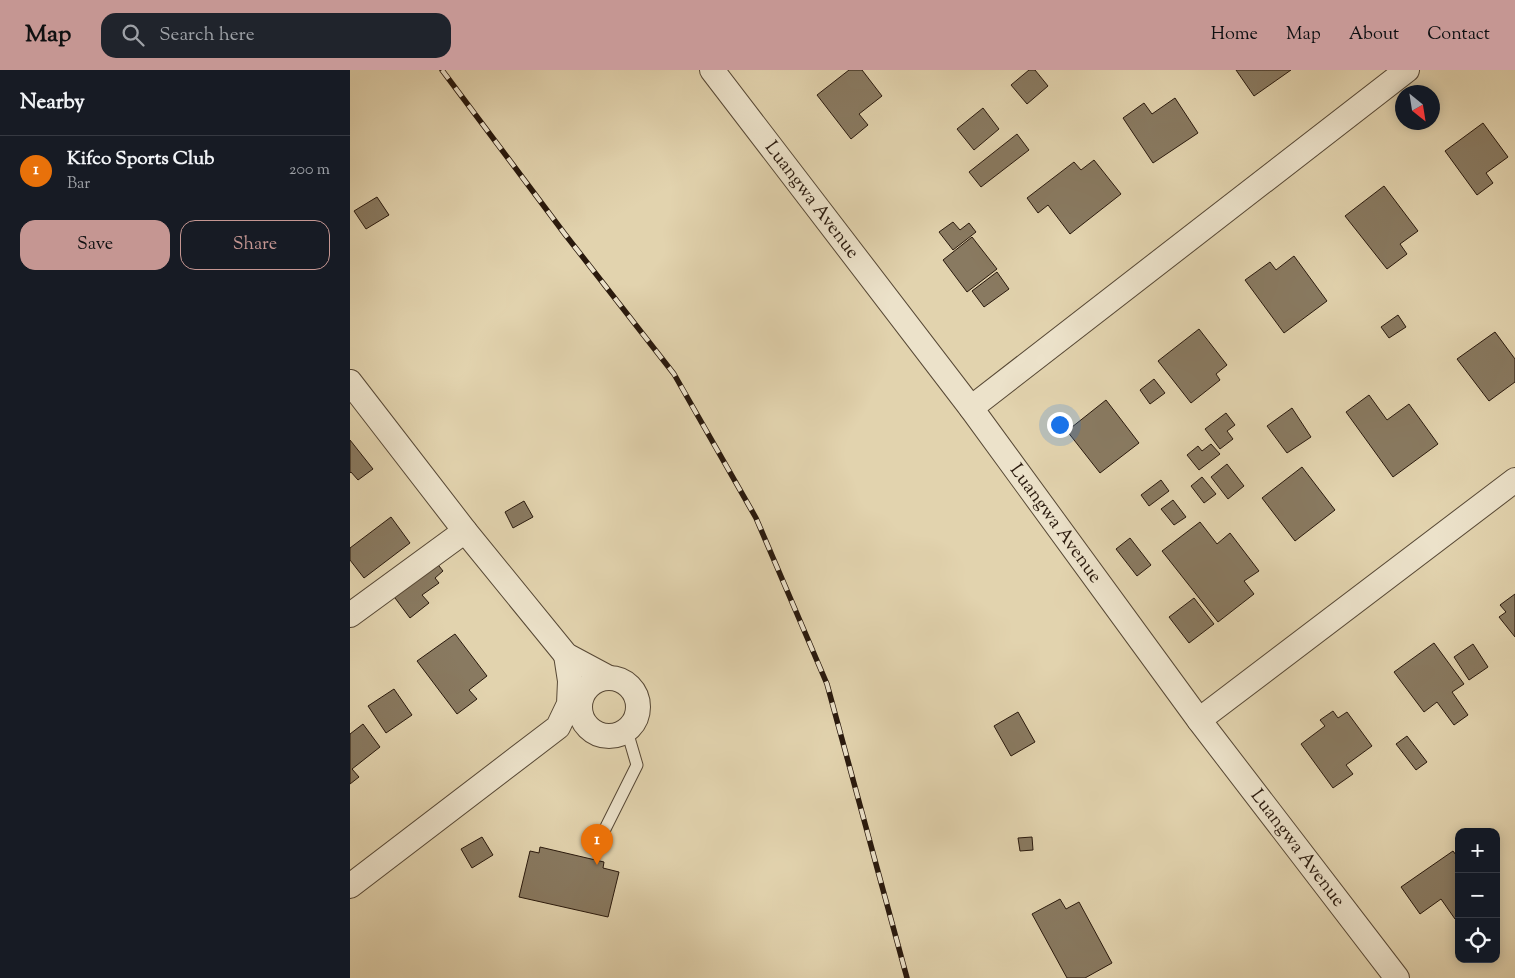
<!DOCTYPE html>
<meta charset="utf-8">
<style>
body{margin:0;font-family:"Sorts Mill Goudy",serif;background:#20242c;color:#f1f3f6}
.controls{position:absolute;right:15px;bottom:15px;display:grid;overflow:hidden;border-radius:10px;box-shadow:0 2px 12px #0003}
.controls button{width:45px;height:45px;display:grid;place-items:center;padding:0;border:0;border-bottom:1px solid #363941;background:#171b24;color:#f1f3f6;font:25px sans-serif}
.compass{position:absolute;left:1045px;top:15px;width:45px;height:45px;border-radius:50%;background:#171b24;box-shadow:0 2px 12px #0003;rotate:150deg}
.you{position:absolute;left:709px;top:354px;width:18px;height:18px;margin:-12px;border:4px solid #fff;border-radius:50%;background:#1a73e8;box-shadow:0 0 0 8px #1a73e833}
.badge{display:grid;place-items:center;width:32px;height:32px;border-radius:50%;background:#c59692;color:#fff;font-size:16px;font-weight:700}
.pin{position:absolute;translate:-50% -41px;filter:drop-shadow(0 1px 2px #0008)}
.pin::after{content:'';position:absolute;top:26px;width:18px;height:15px;background:inherit;clip-path:polygon(0 0,100% 0,50% 100%)}
.list{margin:0;padding:0;list-style:none}
h2{display:flex;justify-content:space-between;align-items:center;height:65px;margin:0;padding:0 20px;font-size:21px}
h2 small{font-size:16px;font-weight:400;color:#9ea1a6}
.list li{display:grid;grid-template-columns:32px 1fr auto;gap:15px;align-items:center;box-sizing:border-box;height:70px;padding:0 20px;border-top:1px solid #363941}
.list b{display:block;font-size:19px;white-space:nowrap}
.list p{margin:0;font-size:16px;white-space:nowrap;color:#9ea1a6}
.list em{font-size:16px;font-style:normal;color:#9ea1a6}
.actions{display:flex;gap:10px;padding:15px 20px}
.actions a{flex:1;padding:11px 0;border:1px solid #c59692;border-radius:15px;text-align:center;font-size:18px;color:#c59692}
.actions .main{background:#c59692;color:#111}
.icon{flex:none;width:28px;height:28px;fill:none;stroke:currentColor;stroke-width:2;stroke-linecap:round;stroke-linejoin:round}
.map{position:relative;flex:none;width:1165px;height:908px;overflow:hidden}
header{display:flex;align-items:center;gap:30px;box-sizing:border-box;height:70px;padding:0 25px;background:#c59692;color:#111}
header strong{font-size:24px}
nav{display:flex;gap:28px;margin-inline-start:auto;font-size:18px}
.search{width:350px;height:45px;background:#20242c;display:flex;align-items:center;gap:12px;box-sizing:border-box;padding:0 18px;border-radius:15px;color:#9ea1a6;font-size:19px}
main{display:flex}
aside{flex:1;background:#171b24}
.map>svg:first-child{display:block}
.building{fill:#897a61;stroke:#29190d}
.lines{fill:none;stroke-linecap:round;stroke-linejoin:round}
.lane-casing{stroke:#574835;stroke-width:13}
.street-casing{stroke:#574835;stroke-width:26}
.lane{stroke:#ece2ca;stroke-width:11}
.street{stroke:#ece2ca;stroke-width:24}
.rail-casing{stroke:#29190d;stroke-width:5.5}
.rail{stroke:#ece2ca;stroke-width:4;stroke-dasharray:11;stroke-linecap:butt}
.labels{text-anchor:middle;dominant-baseline:central;stroke-width:4;stroke-linejoin:round;paint-order:stroke}
.street-label{font-size:19px;fill:#29190d;stroke:#ece2ca}
</style>
<header>
<strong>Map</strong>
<div class="search"><svg class="icon" aria-label="search" viewBox="0 0 24 24"><circle cx="10" cy="10" r="6"/><path d="M15 15l6 6"/></svg>Search here</div>
<nav><a>Home</a><a>Map</a><a>About</a><a>Contact</a></nav>
</header>
<main>
<aside>
<h2>Nearby<small></small></h2>
<ul class="list">
<li><span class="badge" style="background:#e8710a">1</span><div><b>Kifco Sports Club</b><p>Bar</p></div><em>200 m</em></li>
</ul>
<div class="actions"><a class="main">Save</a><a>Share</a></div>
</aside>
<div class="map">
<svg width="1165" height="908" viewBox="0 0 1165 908">
<rect width="100%" height="100%" fill="#e2d3ae"/>
<filter id="stains"><feTurbulence type="fractalNoise" baseFrequency=".004" numOctaves="4"/><feColorMatrix values="0 0 0 0 .2 0 0 0 0 .09 0 0 0 0 .02 0 0 0 .5 -.17"/></filter>
<radialGradient id="worn" r=".72"><stop offset=".6" stop-color="#630" stop-opacity="0"/><stop offset="1" stop-color="#630" stop-opacity=".3"/></radialGradient>
<!-- building -->
<g class="building">
<polygon points="499,0 512,0 532,26 509,44 518,55 501,69 467,25"/>
<polygon points="679,0 685,0 698,16 677,34 661,15"/>
<polygon points="886,0 941,0 904,26"/>
<polygon points="825,28 848,63 803,93 773,48 794,33 802,44"/>
<polygon points="633,38 649,59 624,80 607,59"/>
<polygon points="1133,53 1158,87 1136,103 1143,113 1127,125 1095,81"/>
<polygon points="667,64 679,80 631,117 619,102"/>
<polygon points="744,90 771,124 720,164 698,135 688,143 677,128 724,92 731,100"/>
<polygon points="1034,116 1068,161 1050,174 1057,184 1037,199 995,146"/>
<polygon points="27,127 39,145 16,159 4,141"/>
<polygon points="603,152 610,160 619,153 626,162 603,180 589,162"/>
<polygon points="622,167 647,199 617,222 593,190"/>
<polygon points="944,186 977,231 934,263 895,210 920,192 926,200"/>
<polygon points="647,202 659,219 634,237 622,221"/>
<polygon points="1048,245 1056,257 1039,268 1031,257"/>
<polygon points="849,259 877,295 866,304 870,310 841,333 808,291"/>
<polygon points="1145,262 1165,289 1165,312 1139,331 1107,289"/>
<polygon points="804,309 815,323 800,334 790,320"/>
<polygon points="1019,325 1037,350 1059,334 1088,374 1043,407 996,342"/>
<polygon points="756,330 789,373 750,403 717,361"/>
<polygon points="942,338 961,367 937,383 917,356"/>
<polygon points="876,343 885,355 877,361 883,369 870,379 855,359"/>
<polygon points="0,370 23,399 8,410 1,402 0,403"/>
<polygon points="861,374 870,384 849,400 837,385 848,376 852,381"/>
<polygon points="877,394 894,416 878,429 861,407"/>
<polygon points="952,397 985,440 945,471 912,428"/>
<polygon points="852,407 866,424 854,433 841,416"/>
<polygon points="811,410 819,421 799,436 791,425"/>
<polygon points="823,430 836,447 824,455 811,439"/>
<polygon points="174,431 183,447 163,458 155,442"/>
<polygon points="41,447 60,473 14,508 0,490 0,478"/>
<polygon points="850,452 867,474 880,463 909,501 894,511 904,524 868,552 812,481"/>
<polygon points="780,468 801,495 787,506 766,479"/>
<polygon points="85,491 93,501 85,508 89,513 72,525 79,533 60,548 42,524"/>
<polygon points="1165,524 1165,567 1149,547 1156,542 1150,535"/>
<polygon points="844,528 864,554 839,573 819,547"/>
<polygon points="105,564 137,606 119,620 127,629 107,644 67,591"/>
<polygon points="1084,573 1114,614 1102,622 1118,645 1104,655 1087,632 1074,642 1044,602"/>
<polygon points="1123,574 1138,597 1119,610 1104,587"/>
<polygon points="44,619 62,645 36,663 18,636"/>
<polygon points="983,641 988,648 997,642 1022,676 996,695 1003,704 983,718 951,674 975,656 970,650"/>
<polygon points="668,642 685,672 661,686 644,656"/>
<polygon points="13,654 30,677 2,699 9,707 0,714 0,664"/>
<polygon points="1057,666 1077,692 1066,700 1046,674"/>
<polygon points="132,767 143,785 122,798 111,779"/>
<polygon points="682,767 683,780 670,781 668,768"/>
<polygon points="190,777 254,792 253,798 269,802 258,847 169,827 180,781 189,783"/>
<polygon points="1103,781 1109,789 1109,846 1105,849 1091,829 1070,844 1051,817"/>
<polygon points="710,829 716,839 729,832 762,893 735,908 717,908 682,844"/>
</g>
<g class="lines">
<!-- lane casing -->
<g class="lane-casing">
<polyline id="lane" points="253,763 287,695 277,661"/>
</g>
<!-- street casing -->
<g class="street-casing">
<g id="street">
<path id="s1" d="M362,0l259,338 228,312 198,258"/>
<polyline points="0,312 115,461 216,585 259,608"/>
<polyline points="621,338 1057,0"/>
<polyline points="0,545 115,461"/>
<circle cx="259" cy="637" r="29"/>
<polyline points="849,650 1165,410"/>
<polyline points="0,816 208,657 219,634 220,611 216,585"/>
</g>
</g>
<!-- lane -->
<use href="#lane" class="lane"/>
<!-- street -->
<use href="#street" class="street"/>
<!-- rail casing -->
<g class="rail-casing">
<polyline id="rail" points="92,0 214,163 324,304 406,448 477,614 557,908"/>
</g>
<!-- rail -->
<use href="#rail" class="rail"/>
</g>
<g class="labels">
<!-- street labels -->
<g class="street-label">
<text stroke="none"><textPath href="#s1" startOffset="164">Luangwa Avenue</textPath></text>
<text stroke="none"><textPath href="#s1" startOffset="569">Luangwa Avenue</textPath></text>
<text stroke="none"><textPath href="#s1" startOffset="974">Luangwa Avenue</textPath></text>
</g>
</g>
<rect width="100%" height="100%" filter="url(#stains)"/>
<rect width="100%" height="100%" fill="url(#worn)"/>
</svg>
<div class="controls">
<button>+</button>
<button>−</button>
<button><svg class="icon" aria-label="locate" viewBox="0 0 24 24"><circle cx="12" cy="12" r="6"/><path d="M12 2v4M12 18v4M2 12h4M18 12h4"/></svg></button>
</div>
<svg class="compass" viewBox="-18 -18 36 36"><path d="M0-13l5 13h-10z" fill="#e53935"/><path d="M0 13l5-13h-10z" fill="#9ea1a6"/></svg>
<div class="you"></div>
<div class="pin badge" style="left:247px;top:795px;background:#e8710a">1</div>
</div>
</main>
